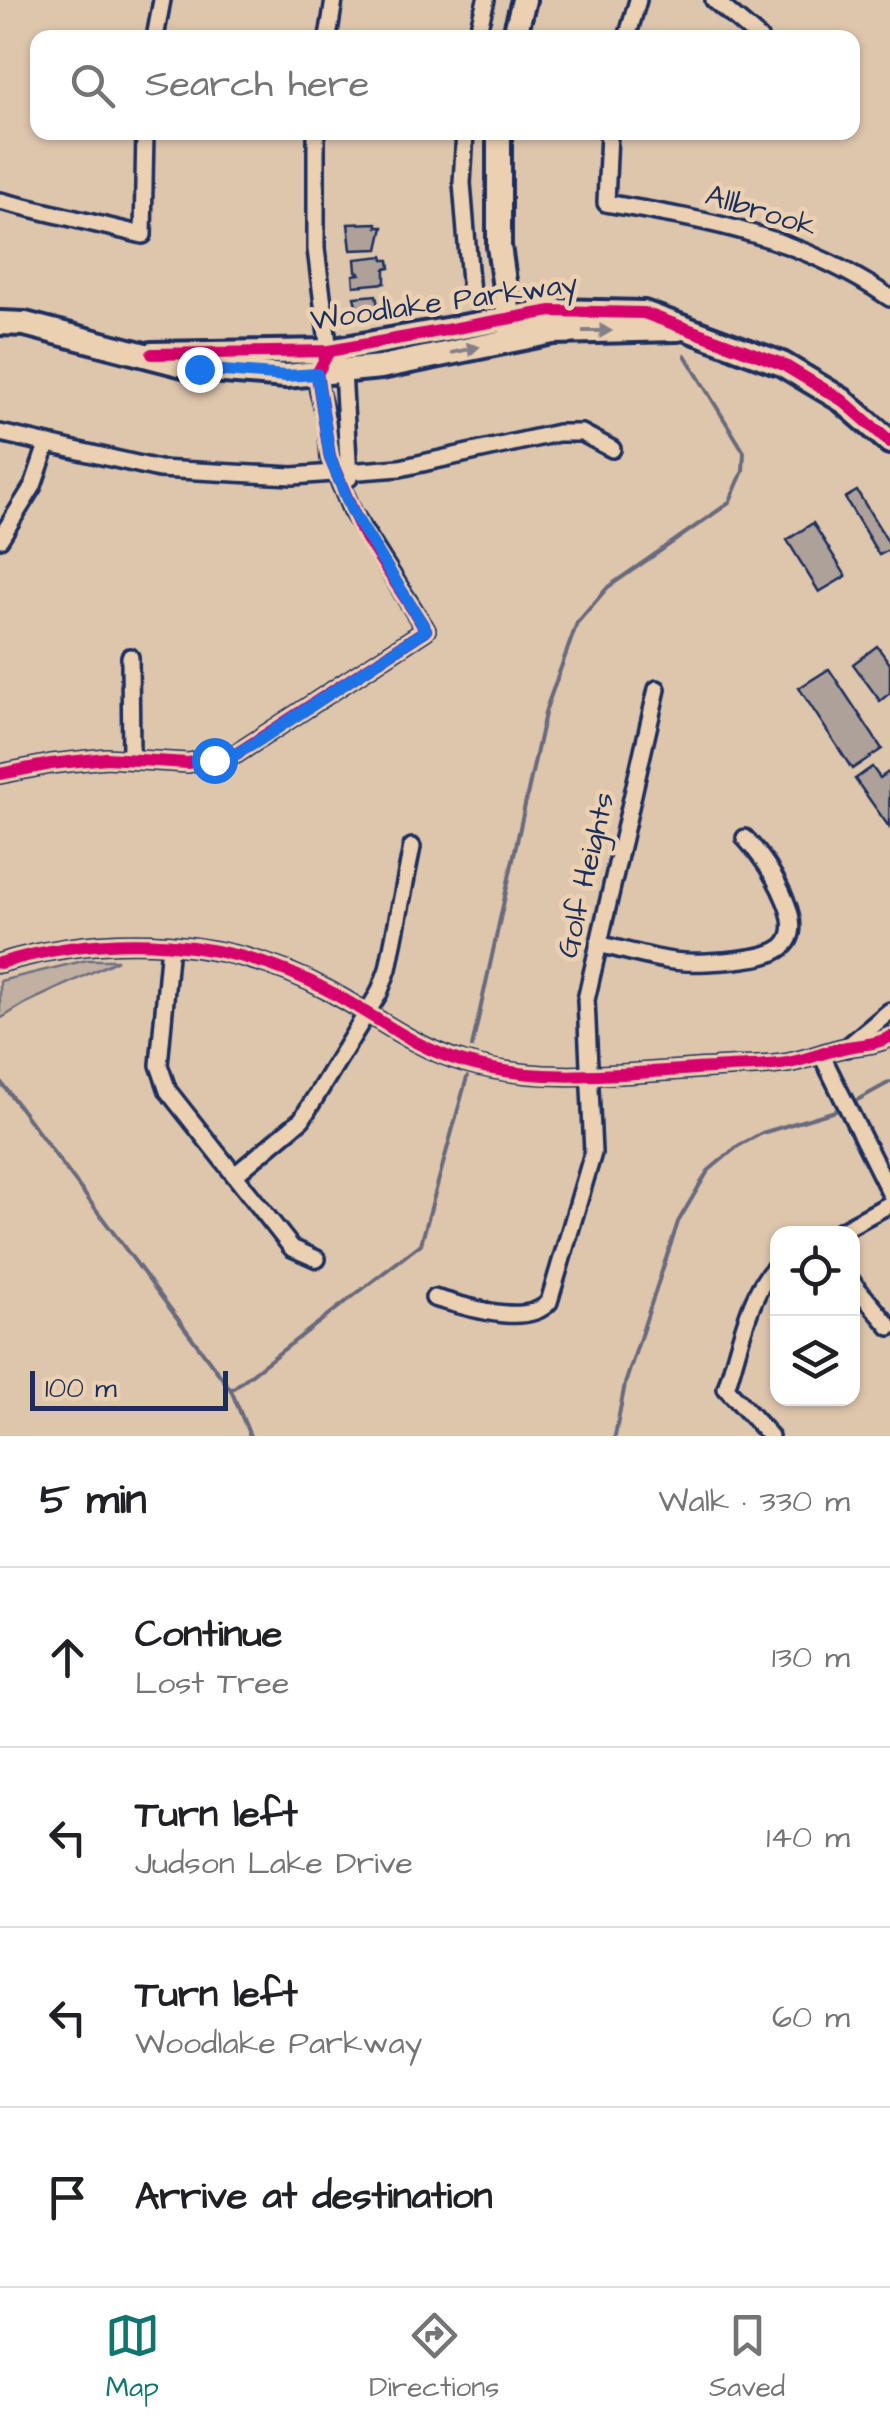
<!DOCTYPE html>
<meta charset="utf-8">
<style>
body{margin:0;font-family:"Architects Daughter",sans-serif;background:#f2f2f2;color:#202124}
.controls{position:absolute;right:30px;bottom:30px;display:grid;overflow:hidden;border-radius:20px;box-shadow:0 2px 8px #0004}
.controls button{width:90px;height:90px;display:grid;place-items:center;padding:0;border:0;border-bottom:2px solid #e0e0e0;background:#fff;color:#202124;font:50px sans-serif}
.scale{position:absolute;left:30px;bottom:25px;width:198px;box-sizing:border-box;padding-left:10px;border:5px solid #1b2f5e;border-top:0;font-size:28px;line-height:35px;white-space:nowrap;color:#1b2f5e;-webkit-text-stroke:8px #ebd0b2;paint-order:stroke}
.stop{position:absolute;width:30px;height:30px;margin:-22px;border:8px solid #1a73e8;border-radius:50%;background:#fff}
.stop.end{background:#1a73e8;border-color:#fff;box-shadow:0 2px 10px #0008}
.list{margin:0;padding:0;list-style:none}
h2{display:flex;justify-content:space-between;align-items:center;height:130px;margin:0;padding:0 40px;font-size:42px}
h2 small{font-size:32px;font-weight:400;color:#757577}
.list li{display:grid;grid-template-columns:65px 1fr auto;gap:30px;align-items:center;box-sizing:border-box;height:180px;padding:0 40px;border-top:2px solid #e0e0e0}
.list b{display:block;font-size:38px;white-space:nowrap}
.list p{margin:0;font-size:32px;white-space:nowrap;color:#757577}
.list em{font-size:32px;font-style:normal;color:#757577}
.icon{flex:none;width:55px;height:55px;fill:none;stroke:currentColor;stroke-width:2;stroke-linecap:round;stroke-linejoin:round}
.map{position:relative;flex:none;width:890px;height:1436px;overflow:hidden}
.search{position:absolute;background:#fff;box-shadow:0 2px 8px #0004;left:30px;right:30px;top:30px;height:110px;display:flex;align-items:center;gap:25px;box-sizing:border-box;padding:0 35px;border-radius:20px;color:#757577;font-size:38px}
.sheet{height:850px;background:#fff}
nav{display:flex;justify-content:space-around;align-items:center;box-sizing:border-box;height:140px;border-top:2px solid #e0e0e0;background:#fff;font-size:28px;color:#757577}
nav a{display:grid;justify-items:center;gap:5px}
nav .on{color:#0f766e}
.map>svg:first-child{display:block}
.green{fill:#c2b0a2;stroke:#6e7080;stroke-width:2.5}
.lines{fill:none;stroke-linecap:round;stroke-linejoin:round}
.stream{stroke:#676a7d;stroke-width:4}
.building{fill:#aea19a;stroke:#1b2f5e;stroke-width:2.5}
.street-casing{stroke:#1b2f5e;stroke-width:22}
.secondary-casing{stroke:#1b2f5e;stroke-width:30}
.street{stroke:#ebd0b2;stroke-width:15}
.secondary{stroke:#ebd0b2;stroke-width:22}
.cycleway-casing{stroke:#ebd0b2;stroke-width:19}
.cycleway{stroke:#d6006c;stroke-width:12}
.oneway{fill:#838088}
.route{stroke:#1a73e8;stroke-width:12}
.labels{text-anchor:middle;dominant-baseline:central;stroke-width:9;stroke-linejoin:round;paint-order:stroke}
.street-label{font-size:30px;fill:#1b2f5e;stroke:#ebd0b2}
</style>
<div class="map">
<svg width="890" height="1436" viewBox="0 0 890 1436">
<rect width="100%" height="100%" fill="#dec6ad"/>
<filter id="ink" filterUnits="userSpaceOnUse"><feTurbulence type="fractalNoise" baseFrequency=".01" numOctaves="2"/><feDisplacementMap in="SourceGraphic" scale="20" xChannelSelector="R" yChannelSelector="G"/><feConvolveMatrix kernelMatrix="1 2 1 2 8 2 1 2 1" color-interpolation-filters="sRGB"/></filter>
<g filter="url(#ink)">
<!-- green -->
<polygon class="green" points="87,960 118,960 26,1003 0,1019 0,981"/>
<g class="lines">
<!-- stream -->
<g class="stream">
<polyline points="472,1047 546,709 577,623 608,587 729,503 743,471 744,452 685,355"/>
<polyline points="0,1081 231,1390"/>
<polyline points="850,1104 890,1082"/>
<polyline points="250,1436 231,1390 421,1244 467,1077"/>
<polyline points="615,1436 625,1384 678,1222 708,1171 738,1146 762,1133 842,1109"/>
</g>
</g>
<!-- building -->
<g class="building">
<polygon points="377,223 377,227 383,227 378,249 351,250 348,224"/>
<polygon points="383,256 384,260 389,260 390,268 385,269 385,283 354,286 353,275 360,274 356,271 355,259"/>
<polygon points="376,295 380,317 360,320 354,297"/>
<polygon points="857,491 890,545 890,549 879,555 845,498"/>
<polygon points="813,523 846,576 819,592 787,540"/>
<polygon points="877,646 890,664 890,693 880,701 853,664"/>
<polygon points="829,669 882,749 852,769 799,688"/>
<polygon points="872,767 880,778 890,771 889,827 855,779"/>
</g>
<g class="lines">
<!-- street casing -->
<g class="street-casing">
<g id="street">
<polyline points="714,0 759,38"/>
<polyline points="155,38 162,0"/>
<polyline points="328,38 334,0"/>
<polyline points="476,38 486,0"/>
<polyline points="627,38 638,0"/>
<polyline points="316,132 316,249 329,351 343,371 349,478"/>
<polyline points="465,132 462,183 471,294"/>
<path d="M609,132l-3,71c105,18 194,33 284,95"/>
<polyline points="0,201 143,235 145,132"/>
<polyline points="0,433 159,469 293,476 400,468 558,433 582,433 612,449"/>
<polyline points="0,539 33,486 47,445"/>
<polyline points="130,657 131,757"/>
<polyline points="0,774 51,764 106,758 188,763 236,754 426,630 352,511 330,458 327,422 319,391 317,374 321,368"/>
<path d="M598,944c22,5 45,12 68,16 23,4 46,2 69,0 39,-4 70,-11 51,-58 -10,-25 -23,-45 -41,-64"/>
<polyline points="170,945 159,1065 168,1091 292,1248 317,1259"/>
<path d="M0,963c109,-32 229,-27 331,29 44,24 84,56 133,70 80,24 167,10 249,6 25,-2 51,-1 75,-5 21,-4 39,-12 59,-16 17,-3 27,-2 43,-10"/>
<polyline points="846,1048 890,1011"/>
<polyline points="822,1056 890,1193"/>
<polyline points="235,1175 302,1119 379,993 388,969 412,847"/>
<polyline points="835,1234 890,1204"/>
<polyline points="852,1282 890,1327"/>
<path d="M434,1298c31,8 92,30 115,4l44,-149 -7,-153 71,-311"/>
<path d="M770,1436l-44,-48c12,-34 23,-100 52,-123"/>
</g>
</g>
<!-- secondary casing -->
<g class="secondary-casing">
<g id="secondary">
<polyline points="514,38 524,0"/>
<polyline points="499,132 499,246 511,330"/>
<polyline points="0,323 25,324 199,369 286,376 381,367 553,332 678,329"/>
<polyline points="152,354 329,351 551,311 644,313 782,364 842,400 890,442"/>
</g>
</g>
<!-- street -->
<use href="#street" class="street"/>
<!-- secondary -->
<use href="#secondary" class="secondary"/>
<!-- cycleway casing -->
<g class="cycleway-casing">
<g id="cycleway">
<polyline points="152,354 329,351 551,311 644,313 782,364 842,400 890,442"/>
<polyline points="0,774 51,764 106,758 188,763 236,754 426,630 361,530 330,458 317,374 329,351"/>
<path d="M0,963c109,-32 229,-27 331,29 44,24 84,56 133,70 80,24 167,10 249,6 25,-2 51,-1 75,-5 21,-4 39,-12 59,-16 17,-3 27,-2 43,-10"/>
</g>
</g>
<!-- cycleway -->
<use href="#cycleway" class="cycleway"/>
</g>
<!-- one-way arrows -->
<defs><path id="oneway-solid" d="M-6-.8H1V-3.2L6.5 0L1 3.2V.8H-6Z" transform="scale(2.5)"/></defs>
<g class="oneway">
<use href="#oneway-solid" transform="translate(597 331)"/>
<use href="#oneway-solid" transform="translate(465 350) rotate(-12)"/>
</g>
</g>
<g class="lines" filter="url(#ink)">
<!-- route -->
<polyline class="route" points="199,369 286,376 317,374 330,458 352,511 426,630 255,743 236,754 214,760"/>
</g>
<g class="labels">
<!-- street labels -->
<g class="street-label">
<text transform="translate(761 211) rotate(17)">Allbrook</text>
<text transform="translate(444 302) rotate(-8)">Woodlake Parkway</text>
<text transform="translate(586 875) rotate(-77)">Golf Heights</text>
</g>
</g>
</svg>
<div class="controls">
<button><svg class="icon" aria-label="locate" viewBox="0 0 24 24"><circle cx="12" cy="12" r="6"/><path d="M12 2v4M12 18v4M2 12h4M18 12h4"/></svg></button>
<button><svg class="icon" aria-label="layers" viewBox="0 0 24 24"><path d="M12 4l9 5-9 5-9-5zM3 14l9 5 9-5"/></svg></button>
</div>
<div class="scale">100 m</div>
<div class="stop" style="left:214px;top:760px"></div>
<div class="stop end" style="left:199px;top:369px"></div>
<div class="search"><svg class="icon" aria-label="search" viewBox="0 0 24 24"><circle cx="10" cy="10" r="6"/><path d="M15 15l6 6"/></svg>Search here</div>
</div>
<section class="sheet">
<h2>5 min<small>Walk · 330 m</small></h2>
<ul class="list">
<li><svg class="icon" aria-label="ahead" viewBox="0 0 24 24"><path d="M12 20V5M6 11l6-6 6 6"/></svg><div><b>Continue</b><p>Lost Tree</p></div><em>130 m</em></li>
<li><svg class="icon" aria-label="left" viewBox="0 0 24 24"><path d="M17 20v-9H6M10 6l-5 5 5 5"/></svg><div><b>Turn left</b><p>Judson Lake Drive</p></div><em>140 m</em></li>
<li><svg class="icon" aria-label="left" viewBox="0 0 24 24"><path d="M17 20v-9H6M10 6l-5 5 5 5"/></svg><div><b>Turn left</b><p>Woodlake Parkway</p></div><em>60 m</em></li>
<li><svg class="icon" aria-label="arrive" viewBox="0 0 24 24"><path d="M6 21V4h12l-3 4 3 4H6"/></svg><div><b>Arrive at destination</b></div></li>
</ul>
</section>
<nav>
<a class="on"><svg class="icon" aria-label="map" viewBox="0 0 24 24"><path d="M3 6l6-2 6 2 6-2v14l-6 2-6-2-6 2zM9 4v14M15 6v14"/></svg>Map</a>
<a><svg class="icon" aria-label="directions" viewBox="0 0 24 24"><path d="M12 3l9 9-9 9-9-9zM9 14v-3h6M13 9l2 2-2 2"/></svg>Directions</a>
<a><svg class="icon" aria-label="saved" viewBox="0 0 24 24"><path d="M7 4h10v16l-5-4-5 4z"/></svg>Saved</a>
</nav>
